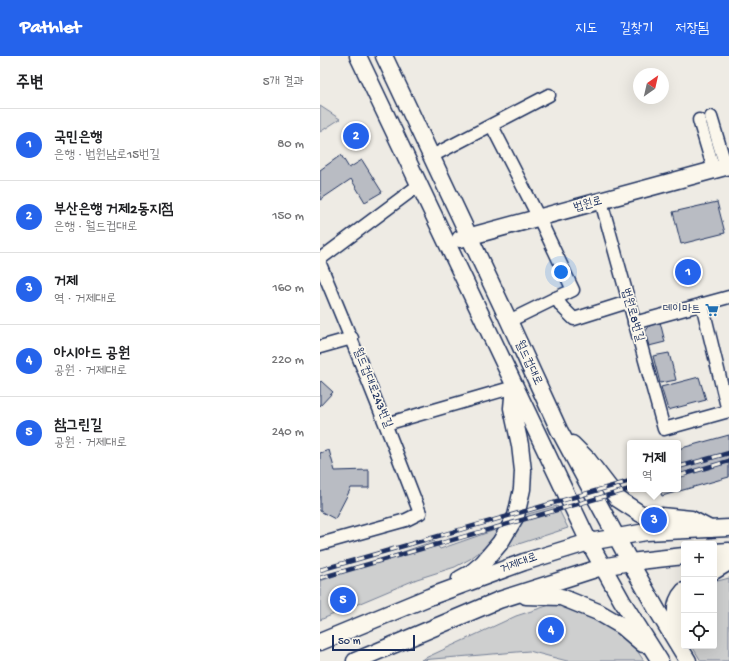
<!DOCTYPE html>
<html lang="ko">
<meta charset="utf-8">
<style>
body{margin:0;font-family:"Gochi Hand","Poor Story",sans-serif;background:#f6f6f6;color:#202124}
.controls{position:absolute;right:12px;bottom:12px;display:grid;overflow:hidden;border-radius:4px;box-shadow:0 4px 16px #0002}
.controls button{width:36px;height:36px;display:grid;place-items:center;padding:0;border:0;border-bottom:1px solid #e0e0e0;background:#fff;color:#202124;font:20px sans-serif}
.compass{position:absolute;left:313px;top:12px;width:36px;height:36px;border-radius:50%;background:#fff;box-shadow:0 4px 16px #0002;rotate:34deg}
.scale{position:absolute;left:12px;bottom:10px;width:83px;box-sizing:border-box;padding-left:4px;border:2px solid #1b2f5e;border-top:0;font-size:11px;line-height:14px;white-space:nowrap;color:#1b2f5e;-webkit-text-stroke:3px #fbf7ec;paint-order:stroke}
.you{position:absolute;left:241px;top:216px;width:14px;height:14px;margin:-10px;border:3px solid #fff;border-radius:50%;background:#1a73e8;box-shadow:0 0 0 6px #1a73e833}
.badge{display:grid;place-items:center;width:26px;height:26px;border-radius:50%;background:#2563eb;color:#fff;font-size:13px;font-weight:700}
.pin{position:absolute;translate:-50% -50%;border:2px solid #fff;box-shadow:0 1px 4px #0006}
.popup{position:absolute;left:307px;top:384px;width:54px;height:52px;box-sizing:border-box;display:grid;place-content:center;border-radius:4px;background:#fff;filter:drop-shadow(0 1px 3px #0005);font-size:13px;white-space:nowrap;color:#757577}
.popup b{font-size:15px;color:#202124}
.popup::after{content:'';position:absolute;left:50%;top:100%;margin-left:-8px;border:8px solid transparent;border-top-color:#fff}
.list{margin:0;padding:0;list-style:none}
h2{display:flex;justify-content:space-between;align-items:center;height:52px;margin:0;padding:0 16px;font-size:17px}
h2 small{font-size:13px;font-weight:400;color:#757577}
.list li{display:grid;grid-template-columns:26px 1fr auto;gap:12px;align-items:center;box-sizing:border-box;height:72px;padding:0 16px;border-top:1px solid #e0e0e0}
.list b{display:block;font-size:15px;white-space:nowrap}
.list p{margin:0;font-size:13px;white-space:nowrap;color:#757577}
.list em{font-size:13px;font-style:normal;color:#757577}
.icon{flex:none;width:22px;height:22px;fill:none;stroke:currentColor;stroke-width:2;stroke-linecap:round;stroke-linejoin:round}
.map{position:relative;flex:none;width:409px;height:605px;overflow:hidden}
header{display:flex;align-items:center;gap:24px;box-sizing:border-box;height:56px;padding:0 20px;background:#2563eb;color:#fff}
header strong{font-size:19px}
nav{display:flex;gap:22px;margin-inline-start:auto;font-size:14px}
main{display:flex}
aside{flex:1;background:#fff}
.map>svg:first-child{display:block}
.green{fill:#cecfcf;stroke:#747f96}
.building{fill:#b9bcc3;stroke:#1b2f5e}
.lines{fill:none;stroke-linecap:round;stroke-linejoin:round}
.minor-casing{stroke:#1b2f5e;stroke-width:15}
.major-casing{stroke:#1b2f5e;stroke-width:19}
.minor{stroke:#fbf7ec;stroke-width:12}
.major{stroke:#fbf7ec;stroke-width:16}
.rail-casing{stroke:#1b2f5e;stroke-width:4.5}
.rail{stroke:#fbf7ec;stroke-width:3;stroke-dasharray:9;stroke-linecap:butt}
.labels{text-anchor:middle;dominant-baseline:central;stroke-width:3.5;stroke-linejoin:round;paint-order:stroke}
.street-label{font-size:12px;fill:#1b2f5e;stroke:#fbf7ec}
.poi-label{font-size:12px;fill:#1b2f5e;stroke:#fbf7ec;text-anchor:end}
</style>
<header>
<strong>Pathlet</strong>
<nav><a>지도</a><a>길찾기</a><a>저장됨</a></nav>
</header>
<main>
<aside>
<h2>주변<small>5개 결과</small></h2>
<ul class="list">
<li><span class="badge">1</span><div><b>국민은행</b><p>은행 · 법원남로15번길</p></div><em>80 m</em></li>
<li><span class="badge">2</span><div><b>부산은행 거제2동지점</b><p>은행 · 월드컵대로</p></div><em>150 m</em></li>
<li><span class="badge">3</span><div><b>거제</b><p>역 · 거제대로</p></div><em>160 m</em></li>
<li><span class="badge">4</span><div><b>아시아드 공원</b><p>공원 · 거제대로</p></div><em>220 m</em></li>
<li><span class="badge">5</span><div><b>참그린길</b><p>공원 · 거제대로</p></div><em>240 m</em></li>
</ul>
</aside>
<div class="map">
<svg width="409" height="605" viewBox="0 0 409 605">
<rect width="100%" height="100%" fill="#eeebe4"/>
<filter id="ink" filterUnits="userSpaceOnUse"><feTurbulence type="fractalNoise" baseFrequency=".025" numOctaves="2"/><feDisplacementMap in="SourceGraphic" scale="8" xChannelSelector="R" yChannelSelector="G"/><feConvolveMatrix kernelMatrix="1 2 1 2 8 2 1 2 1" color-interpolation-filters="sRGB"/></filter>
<g filter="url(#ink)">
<!-- green -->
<g class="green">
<polygon points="0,50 20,63 0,76"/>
<polygon points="237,450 248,472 180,494 201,460"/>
<polygon points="178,473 168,489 150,503 135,511 97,523 0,564 0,525 114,485 120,493"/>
<polygon points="409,522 409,605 381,605 372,590 394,590 394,526"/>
<polygon points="233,548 275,559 312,587 324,605 247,605 209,595 101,604 196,560"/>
</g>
<!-- building -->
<g class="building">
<polygon points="21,99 29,112 42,104 62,136 45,146 31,123 0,144 0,114"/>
<polygon points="397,146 405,177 361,188 353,156"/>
<polygon points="340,266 345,286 329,290 325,276 330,269"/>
<polygon points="349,297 356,324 340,327 333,300"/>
<polygon points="379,321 386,344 348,354 341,331"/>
<polygon points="1,325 13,336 0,350 0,326"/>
<polygon points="409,379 409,421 342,440 339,433 358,433 358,393"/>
<polygon points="9,394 15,415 49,414 49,432 31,432 15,463 0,455 0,397"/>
</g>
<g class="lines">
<!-- minor casing -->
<g class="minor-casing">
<g id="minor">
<polyline points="391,61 406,111"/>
<polyline points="379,64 394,114"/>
<polyline points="172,70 219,162 253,234 236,242"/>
<polyline points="112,100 229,39"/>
<polyline points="281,145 344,373 409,355"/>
<polyline points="0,203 99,129"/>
<path d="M0,208c35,83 68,166 100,249l-14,7 -86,24"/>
<polyline points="382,248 408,355"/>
<polyline points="189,265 236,242 242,251 254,263 308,246"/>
<polyline points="314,267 409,241"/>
<polyline points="0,291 32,282"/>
<polyline points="66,368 194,331"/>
</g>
</g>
<!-- major casing -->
<g class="major-casing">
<g id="major">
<polyline points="38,0 269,486 302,545 340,605"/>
<polyline points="64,0 189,265 239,374 310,506 337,554 368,605"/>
<polyline points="140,183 409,110"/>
<polyline points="252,388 268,404 298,443 321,458 371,463 390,473"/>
<polyline points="394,496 409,495"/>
<polyline points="394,515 409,506"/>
<polyline points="140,523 151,517 163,507 180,487 196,460 202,433 203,415 200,389 192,352 194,331"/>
<polyline points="206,540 241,541 278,556 302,570 323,588"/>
<path d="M363,583c-6,-17 -13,-33 1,-48"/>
<polyline points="0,586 109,541 204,506 269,486 326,476 409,472"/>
<polyline points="35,605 179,544 282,511 310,506 364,500"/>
</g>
</g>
<!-- minor -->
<use href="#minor" class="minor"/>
<!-- major -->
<use href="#major" class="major"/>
<!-- rail casing -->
<g class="rail-casing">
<g id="rail">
<polyline points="358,411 409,397"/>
<polyline points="358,420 409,405"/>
<polyline points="0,514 310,425"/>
<polyline points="0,522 310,433"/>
</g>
</g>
<!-- rail -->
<use href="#rail" class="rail"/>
</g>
</g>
<!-- icons -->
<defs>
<g id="supermarket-bare" transform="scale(1.08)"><path d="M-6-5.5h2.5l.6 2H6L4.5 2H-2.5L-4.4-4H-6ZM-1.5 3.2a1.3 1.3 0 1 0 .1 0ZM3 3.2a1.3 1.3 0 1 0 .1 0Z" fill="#1f6fb2" stroke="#fbf7ec" stroke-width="2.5" paint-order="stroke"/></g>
</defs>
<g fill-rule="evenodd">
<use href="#supermarket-bare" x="392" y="254"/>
</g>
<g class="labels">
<!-- street labels -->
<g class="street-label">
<text transform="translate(268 149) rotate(-15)">법원로</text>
<text transform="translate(312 259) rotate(74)">법원로8번길</text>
<text transform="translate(208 307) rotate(65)">월드컵대로</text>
<text transform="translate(52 332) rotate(68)">월드컵대로243번길</text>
<text transform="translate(199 508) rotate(-20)">거제대로</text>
</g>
<!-- poi labels -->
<g class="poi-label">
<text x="381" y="254">데이마트</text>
</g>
</g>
</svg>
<div class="controls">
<button>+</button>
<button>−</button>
<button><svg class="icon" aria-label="locate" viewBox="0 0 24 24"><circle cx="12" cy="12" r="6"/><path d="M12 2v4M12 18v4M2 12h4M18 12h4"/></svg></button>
</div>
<svg class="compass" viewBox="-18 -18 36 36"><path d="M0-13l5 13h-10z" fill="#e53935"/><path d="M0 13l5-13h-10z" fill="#757577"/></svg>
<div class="scale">50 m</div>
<div class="you"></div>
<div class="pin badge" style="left:368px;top:216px">1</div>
<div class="pin badge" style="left:36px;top:80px">2</div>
<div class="pin badge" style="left:334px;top:464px">3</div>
<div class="popup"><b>거제</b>역</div>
<div class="pin badge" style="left:231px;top:574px">4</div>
<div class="pin badge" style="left:23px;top:544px">5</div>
</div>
</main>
